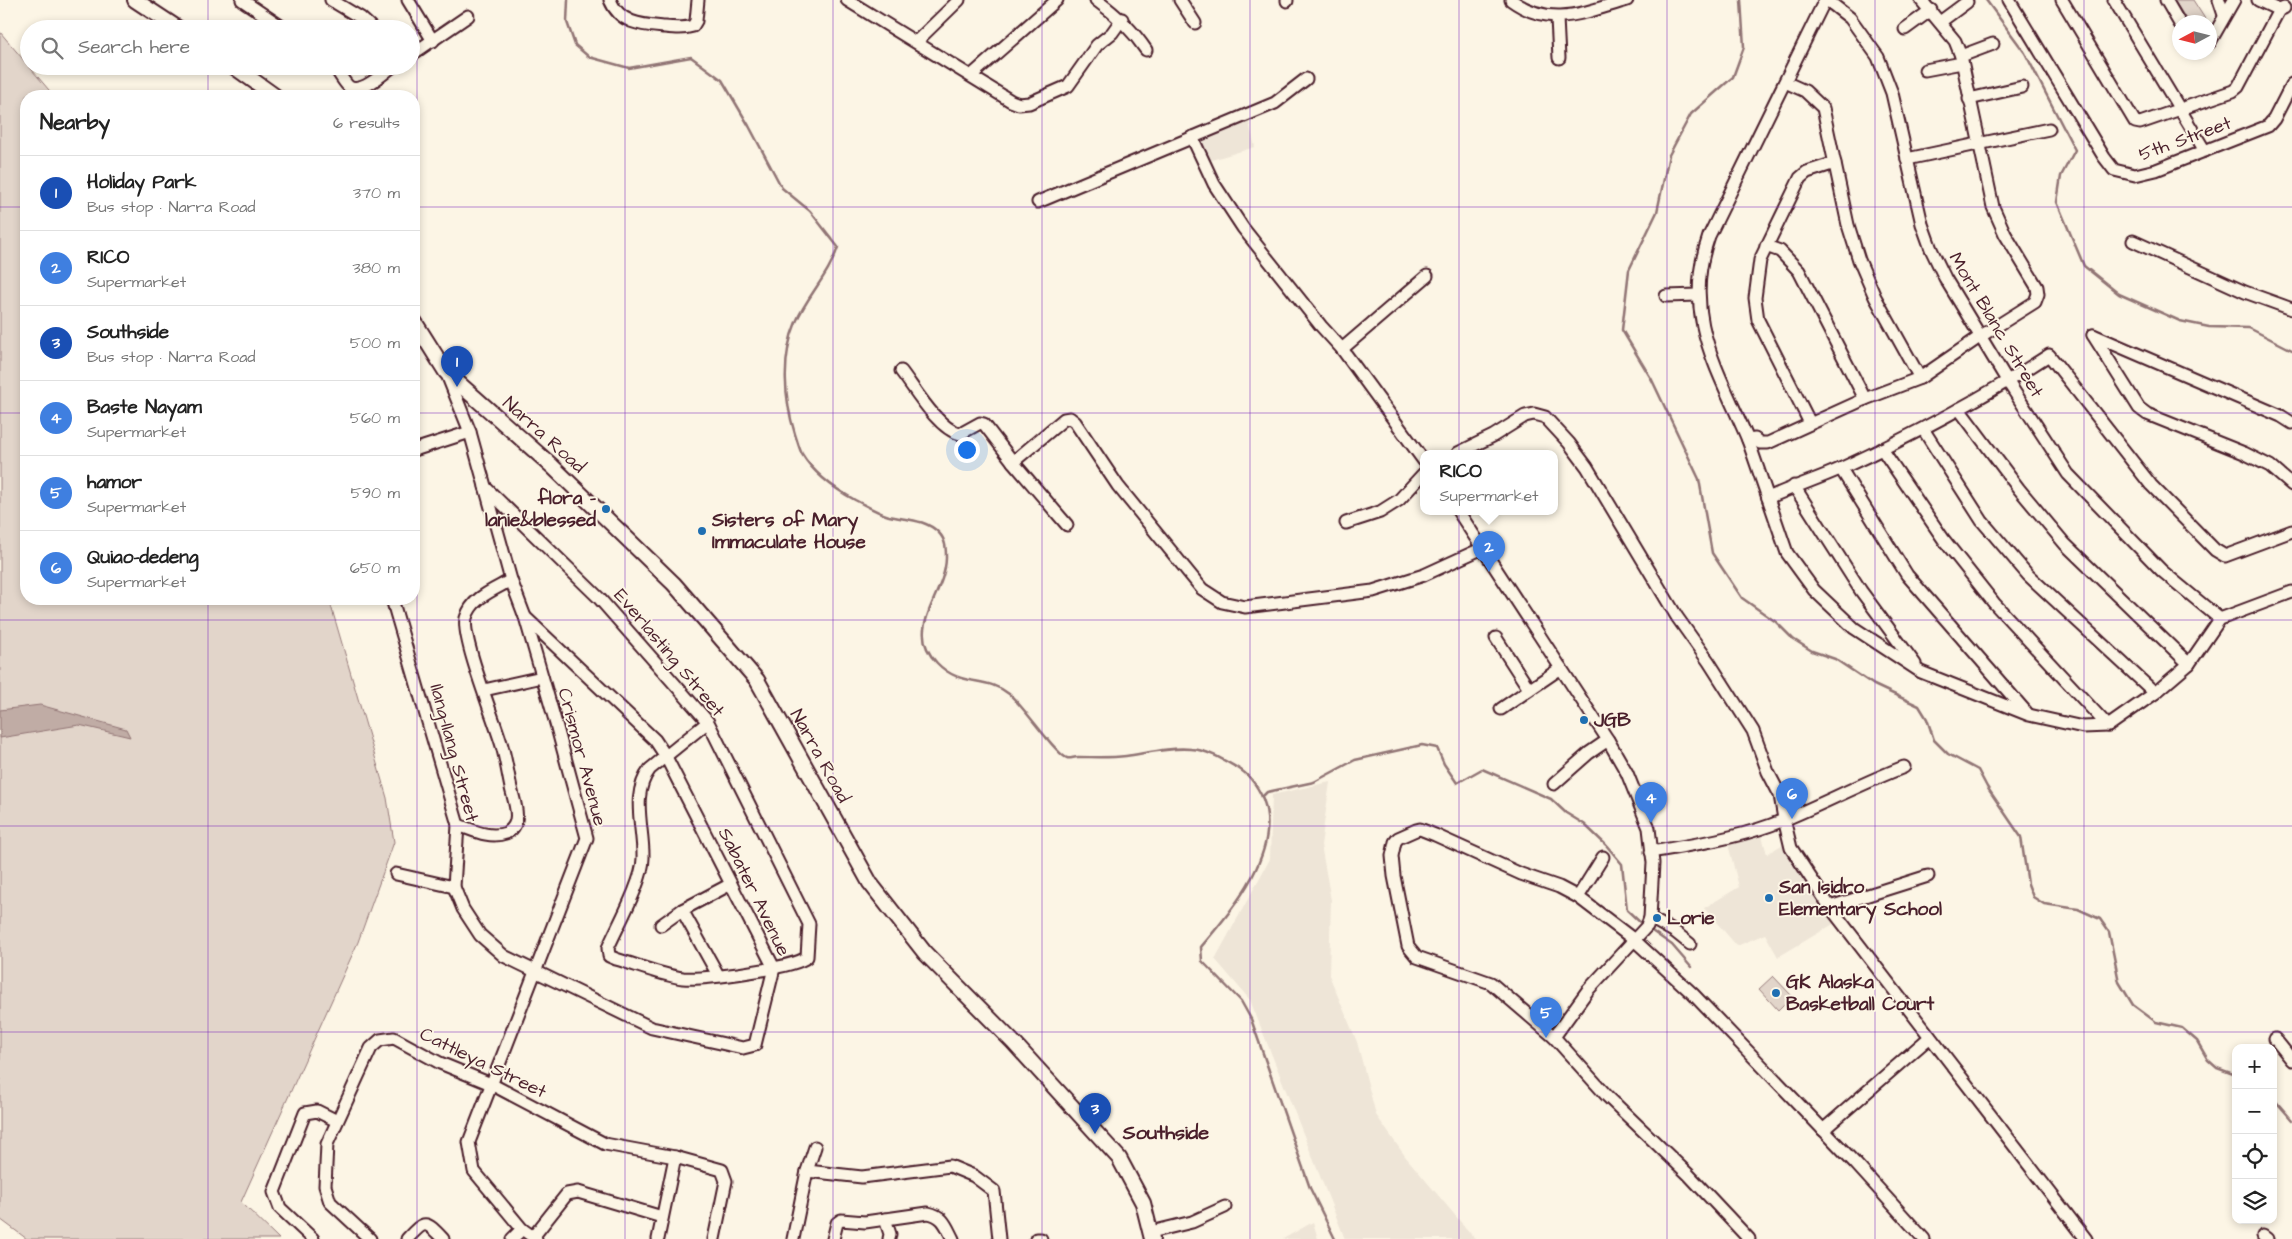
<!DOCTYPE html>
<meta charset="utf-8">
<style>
body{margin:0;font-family:"Architects Daughter",sans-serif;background:#f2f2f2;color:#222}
.controls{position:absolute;right:15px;bottom:15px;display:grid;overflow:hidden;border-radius:10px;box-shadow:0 2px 8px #0003}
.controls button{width:45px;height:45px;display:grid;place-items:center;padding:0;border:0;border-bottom:1px solid #e0e0e0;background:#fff;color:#222;font:25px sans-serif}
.compass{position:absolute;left:2172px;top:15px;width:45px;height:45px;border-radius:50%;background:#fff;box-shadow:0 2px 8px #0003;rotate:263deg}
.you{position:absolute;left:966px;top:449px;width:18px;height:18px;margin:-12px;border:4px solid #fff;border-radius:50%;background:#1a73e8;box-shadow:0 0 0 8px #1a73e833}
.badge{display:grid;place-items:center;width:32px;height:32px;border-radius:50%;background:#1f6fb2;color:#fff;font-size:16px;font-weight:700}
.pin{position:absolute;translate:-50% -41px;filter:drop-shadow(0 1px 2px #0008)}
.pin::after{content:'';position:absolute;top:26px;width:18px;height:15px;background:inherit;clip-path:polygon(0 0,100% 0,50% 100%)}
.popup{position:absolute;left:1420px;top:450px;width:138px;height:65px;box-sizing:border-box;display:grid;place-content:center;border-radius:10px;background:#fff;filter:drop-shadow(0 1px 4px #0005);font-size:16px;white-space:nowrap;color:#767676}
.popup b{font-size:19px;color:#222}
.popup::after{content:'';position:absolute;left:50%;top:100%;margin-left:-10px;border:10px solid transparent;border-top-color:#fff}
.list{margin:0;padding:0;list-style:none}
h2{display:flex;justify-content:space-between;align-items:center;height:65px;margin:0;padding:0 20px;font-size:21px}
h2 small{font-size:16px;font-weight:400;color:#767676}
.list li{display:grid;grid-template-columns:32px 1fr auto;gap:15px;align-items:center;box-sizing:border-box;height:75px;padding:0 20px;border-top:1px solid #e0e0e0}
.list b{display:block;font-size:19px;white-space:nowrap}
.list p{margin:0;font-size:16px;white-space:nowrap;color:#767676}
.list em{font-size:16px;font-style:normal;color:#767676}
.icon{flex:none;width:28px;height:28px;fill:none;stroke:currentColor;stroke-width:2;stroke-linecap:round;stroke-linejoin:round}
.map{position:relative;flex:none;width:2292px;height:1239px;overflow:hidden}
.search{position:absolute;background:#fff;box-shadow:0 2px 8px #0003;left:20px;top:20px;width:400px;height:55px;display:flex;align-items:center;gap:12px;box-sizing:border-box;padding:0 18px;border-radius:28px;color:#767676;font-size:19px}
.panel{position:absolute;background:#fff;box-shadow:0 2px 8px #0003;left:20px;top:90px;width:400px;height:515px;border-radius:20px}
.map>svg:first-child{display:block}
.built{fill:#eee5d7}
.green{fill:#e2d5ca;stroke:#967a7a}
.water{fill:#c0aca5;stroke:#917474}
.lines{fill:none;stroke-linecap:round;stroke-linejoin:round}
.stream{stroke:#917474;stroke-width:2.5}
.minor-casing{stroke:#4a1f2b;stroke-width:15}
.tertiary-casing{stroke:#4a1f2b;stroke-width:18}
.minor{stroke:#fcf5e5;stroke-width:11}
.tertiary{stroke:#fcf5e5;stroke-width:14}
.grid{fill:none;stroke:#7b2cbf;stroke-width:1;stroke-opacity:0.55}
.poi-dot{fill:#1f6fb2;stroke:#fcf5e5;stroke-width:2}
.labels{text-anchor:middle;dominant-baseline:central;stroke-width:4;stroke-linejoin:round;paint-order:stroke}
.street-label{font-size:19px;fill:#4a1f2b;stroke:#fcf5e5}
.poi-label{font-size:19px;font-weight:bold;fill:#4a1f2b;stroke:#fcf5e5;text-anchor:start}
.neighbourhood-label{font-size:20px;font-weight:bold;fill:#4a1f2b;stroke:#fcf5e5}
</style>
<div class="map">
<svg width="2292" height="1239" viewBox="0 0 2292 1239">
<rect width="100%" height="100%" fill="#fcf5e5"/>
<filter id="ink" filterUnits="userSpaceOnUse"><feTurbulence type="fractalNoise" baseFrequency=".02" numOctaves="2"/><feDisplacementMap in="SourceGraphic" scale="10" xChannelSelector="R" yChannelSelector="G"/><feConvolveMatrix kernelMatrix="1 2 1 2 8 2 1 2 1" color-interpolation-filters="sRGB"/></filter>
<g filter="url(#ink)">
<!-- built -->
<g class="built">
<polygon points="1248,118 1255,147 1208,161 1199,139"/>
<polygon points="1330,782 1321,845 1331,900 1329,975 1357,1042 1376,1115 1405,1156 1475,1239 1345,1239 1250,1000 1215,959 1270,859 1272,795"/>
<polygon points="1761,833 1767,854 1785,843 1794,864 1835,923 1778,957 1765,934 1737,946 1704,908 1739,887 1728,844"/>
<polygon points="1313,1222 1318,1239 1283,1239"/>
</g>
<!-- green -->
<g class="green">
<polygon points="2174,0 2193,0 2207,22 2188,22"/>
<polygon points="0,32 54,96 26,96 26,599 329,599 387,798 394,842 358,942 241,1202 279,1239 27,1239 0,1219"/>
<polygon points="1773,976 1792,996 1778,1010 1759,989"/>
</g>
<!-- water -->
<polygon class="water" points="40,705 126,729 130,737 79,725 0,738 0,710"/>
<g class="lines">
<!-- stream -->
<g class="stream">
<path d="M568,0l-1,22 8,23 14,12 40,11 62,-11 31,23 27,46 33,62 28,23 28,36c-9,28 -31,49 -42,75 -15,35 -12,77 -1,112 2,6 4,14 7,20 12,20 33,35 53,46 10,5 23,13 34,16 17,4 37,3 50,17 7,7 7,17 7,25 -1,39 -43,70 -9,105 24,25 48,12 72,31 14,11 48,62 58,64 3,1 7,-1 11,-1 16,0 32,1 48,-1 21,-3 44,-9 65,-7 16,1 31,10 45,18 13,7 21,18 27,32 20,52 -31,111 -62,148l1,14 39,40 10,18 59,169 25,51"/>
<polyline points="1741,0 1744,47 1733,77 1691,114 1669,155 1657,212 1629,270 1622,330 1652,380 1699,479 1712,553 1742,598 1776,622 1793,639 1812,651 1835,659 1874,685 1919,706 1927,719 1934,740 1948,754 1978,770 1987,787 2021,837 2028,884 2033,897 2044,904 2078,909 2100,919 2109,932 2119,982 2133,1005 2156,1022 2182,1028 2197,1041 2208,1060 2217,1068 2236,1075"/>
<polyline points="1986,0 2025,53 2075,150 2061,176 2057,202 2084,266 2119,294 2180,321 2209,327 2249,328 2292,350"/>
<polyline points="1262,797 1267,792 1314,782 1355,760 1422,745 1437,748 1444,764 1457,783 1482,769 1551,799 1566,813 1584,824 1606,845 1622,864 1627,910 1643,925"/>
<polyline points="1649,929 1672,945 1691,967"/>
<polyline points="2273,1098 2292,1120"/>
</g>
<!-- minor casing -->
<g class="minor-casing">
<g id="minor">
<polyline points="242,0 285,29"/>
<polyline points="331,0 361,18 373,29"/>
<polyline points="408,0 433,41"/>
<path d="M610,0c10,24 32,25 54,27 10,1 19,2 29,-1l3,-5 2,-21"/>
<polyline points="847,0 1011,101 1019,104 1029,103 1068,86 1097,45 1112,33 1122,19"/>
<path d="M1096,0c21,15 36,29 50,50"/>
<polyline points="1180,0 1195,23"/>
<polyline points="1287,0 1287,1"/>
<path d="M1511,0c40,29 74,12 116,0"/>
<path d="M1825,0l-116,236c-28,79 9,133 39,204l7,-1 5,4h8l97,-44 55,-21 61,-42 54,-34 3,-8 -1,-7 -32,-53 -12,-27 -32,-151 -6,-15 -34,-41"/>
<polyline points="1827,0 1850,18 1878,57 1892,93 1922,224 1931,249 1945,278 2008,382 2068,474 2162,571 2220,619"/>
<polyline points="2009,0 2104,157 2114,170 2135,175 2156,170 2268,126 2274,119 2292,84"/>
<polyline points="2062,0 2135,122 2140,123 2233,91 2238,87 2279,10 2284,8"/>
<polyline points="2114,0 2205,151"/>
<polyline points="2166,0 2180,24"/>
<polyline points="2219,0 2224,15"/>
<polyline points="2258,0 2279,10"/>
<polyline points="1557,18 1559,58"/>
<polyline points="1940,22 1967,2"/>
<polyline points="1905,29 1931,10"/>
<polyline points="917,41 959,0"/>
<polyline points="2210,42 2234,0"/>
<polyline points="411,55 468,16"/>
<polyline points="1961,56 1993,44"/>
<path d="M334,66c5,7 9,15 14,20 12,10 36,-13 45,-20"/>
<polyline points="1925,70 1962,63"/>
<polyline points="972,75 1057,0"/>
<polyline points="1785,82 1805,91 1823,108 1848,225 1859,260 1875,297 1920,378"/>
<polyline points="1969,99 2022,87"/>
<polyline points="1192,137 1214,184 1243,228 1321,326 1342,349 1424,461"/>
<polyline points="1907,159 2049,129"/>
<polyline points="1038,202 1275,103 1306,79"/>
<polyline points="2133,241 2245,292 2292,309"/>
<polyline points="1766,246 1780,251 1799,271 1865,399"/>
<polyline points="1666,296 1698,295"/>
<polyline points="2093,335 2139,408 2147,414 2244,453 2270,466 2292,485"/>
<polyline points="2093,335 2281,416 2292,423"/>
<polyline points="1342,349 1427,276"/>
<path d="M901,371c14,18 37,58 59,63l20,-11 4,1 29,38 54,63"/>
<polyline points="446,372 470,432 511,580 525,617 556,724 587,838 469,1142 474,1171 522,1229 536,1239"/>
<polyline points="1959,409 2019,489 2065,544 2189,664"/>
<polyline points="1810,423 1758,320 1755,298 1760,260 1800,178 1807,172 1835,163"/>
<polyline points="1923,429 1982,521 2028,575 2155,693"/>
<polyline points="1748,440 1787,553 1814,590 1854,628 1921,672 2029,715 2083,727 2108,726 2155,693 2189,664 2220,619 2292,592"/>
<polyline points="1882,449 1944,540 1994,603 2108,726"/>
<polyline points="414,450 470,432"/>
<polyline points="1458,453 1493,436 1525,416 1534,414 1545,417 1569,443 1587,467 1677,617 1709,662 1753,731 1768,772 1780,795 1784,819 1791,848 1830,907 2086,1239"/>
<polyline points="1013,462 1064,419 1070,418 1075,422 1118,486 1202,589 1222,602 1245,607 1373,591 1424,575 1483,548"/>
<polyline points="1841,469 1907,575 2027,713"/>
<polyline points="1794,486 1861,591 1915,664"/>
<path d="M485,487l114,111 109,124 101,202 -2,33c-12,11 -105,23 -124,21 -22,-3 -46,-13 -67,-19l-7,-3 -1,-8c10,-23 35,-67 35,-90 1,-30 -13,-63 7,-89l58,-47"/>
<path d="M1768,498c24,-11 50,-19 74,-30 72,-33 141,-70 207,-113l102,130 64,65 10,6 67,-25"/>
<polyline points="1458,511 1608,740 1627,773 1649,828 1653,863 1650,918 1647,926 1588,990 1554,1037 1607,1096 1688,1174 1749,1239"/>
<polyline points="1346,523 1380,512 1399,500 1424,473"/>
<polyline points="392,599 458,825 454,887 463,909 480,935 504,956 652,1028 743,1048 755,1045 774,968 665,755 655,740 525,617"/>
<polyline points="1496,638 1529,689"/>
<polyline points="484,690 542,677"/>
<polyline points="1501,709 1561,668"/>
<polyline points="1554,784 1589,753 1608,740"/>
<path d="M458,825c15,5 31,14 48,8 18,-8 8,-32 5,-45 -3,-14 -5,-28 -9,-42 -7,-25 -41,-108 -36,-128 6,-21 28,-28 45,-38"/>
<path d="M1651,852c41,-7 81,-13 120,-27 45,-17 88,-41 133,-58"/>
<polyline points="396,874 454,887"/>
<polyline points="1578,897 1603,857"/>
<polyline points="1830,907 1928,876"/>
<polyline points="682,910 718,975"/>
<polyline points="1650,918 1675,932 1690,944"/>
<polyline points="661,925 682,910 731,884"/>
<polyline points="1554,1037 1491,983 1417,957 1408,946 1394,876 1392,856 1395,842 1398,838 1416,830 1420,829 1435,835 1521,874 1559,887 1578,897 1633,939 1693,994 1856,1164 1924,1239"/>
<polyline points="2275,1039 2292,1060"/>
<polyline points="1823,1130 1930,1037"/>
<polyline points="807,1171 862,1177 950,1166 974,1176 994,1191 999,1239"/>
<polyline points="885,1219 890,1234 889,1239"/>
<polyline points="1151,1232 1192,1222 1225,1207"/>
<polyline points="2263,1236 2267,1239"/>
<polyline points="533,1237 567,1194 578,1192 662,1217"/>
<polyline points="313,1239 280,1208 274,1192 305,1113 317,1111 337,1121"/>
<polyline points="370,1239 330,1202 325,1186 327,1144 371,1048 380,1040 394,1038 440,1063 491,1084 605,1144 675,1157 722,1170 726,1181 714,1239"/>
<path d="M407,1239c18,-19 18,-19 36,0"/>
<polyline points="512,1239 522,1229"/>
<polyline points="658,1239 675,1157"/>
<polyline points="793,1239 807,1171 815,1147"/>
<path d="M833,1239l4,-16 4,-3 24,2 63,-9c16,3 18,13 25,26"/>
<polyline points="1036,1239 1041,1239"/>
</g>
</g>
<!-- tertiary casing -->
<g class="tertiary-casing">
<g id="tertiary">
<polyline points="135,0 179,29"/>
<polyline points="233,66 275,96"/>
<polyline points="414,321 446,372 552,466 674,584 757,680 870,883 925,953 1013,1042 1119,1158 1143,1203 1152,1239"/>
</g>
</g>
<!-- minor -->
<use href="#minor" class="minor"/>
<!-- tertiary -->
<use href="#tertiary" class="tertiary"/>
</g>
</g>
<!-- grid -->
<path class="grid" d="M208,0v29M417,0v1239M625,0v1239M833,0v1239M1042,0v1239M1250,0v1239M1459,0v1239M1667,0v1239M1875,0v1239M2084,0v1239M208,66v30M0,207h26M414,207h1878M0,413h26M414,413h1878M208,599v640M0,620h2292M0,826h2292M0,1032h2292"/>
<!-- markers -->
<g class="poi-dot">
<circle cx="606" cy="509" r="5"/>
<circle cx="702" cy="531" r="5"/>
<circle cx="1584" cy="720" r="5"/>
<circle cx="1769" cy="898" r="5"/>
<circle cx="1657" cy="918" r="5"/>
<circle cx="1776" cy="993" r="5"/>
</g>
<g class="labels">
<!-- street labels -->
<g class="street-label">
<text transform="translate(2185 139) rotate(-20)">5th Street</text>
<text transform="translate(1996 325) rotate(59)">Mont Blanc Street</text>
<text transform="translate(544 435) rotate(42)">Narra Road</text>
<text transform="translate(669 653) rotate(50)">Everlasting Street</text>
<text transform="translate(454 753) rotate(75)">Ilang-Ilang Street</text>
<text transform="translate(820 756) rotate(61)">Narra Road</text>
<text transform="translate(582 757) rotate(75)">Crismor Avenue</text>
<text transform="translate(754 892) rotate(64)">Sabater Avenue</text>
<text transform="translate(483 1063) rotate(26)">Cattleya Street</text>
</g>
<!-- poi labels -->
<g class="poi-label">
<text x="596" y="498" text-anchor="end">flora -<tspan x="596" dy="22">lanie&amp;blessed</tspan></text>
<text x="712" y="520">Sisters of Mary<tspan x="712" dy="22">Immaculate House</tspan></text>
<text x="1594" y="720">JGB</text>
<text x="1779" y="887">San Isidro<tspan x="1779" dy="22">Elementary School</tspan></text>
<text x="1667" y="918">Lorie</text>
<text x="1786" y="982">GK Alaska<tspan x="1786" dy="22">Basketball Court</tspan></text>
</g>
<!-- neighbourhood labels -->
<g class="neighbourhood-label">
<text x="1166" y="1133">Southside</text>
</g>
</g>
</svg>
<div class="controls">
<button>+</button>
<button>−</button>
<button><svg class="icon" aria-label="locate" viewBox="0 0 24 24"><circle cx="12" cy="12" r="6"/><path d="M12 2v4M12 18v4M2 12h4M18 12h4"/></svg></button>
<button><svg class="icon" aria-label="layers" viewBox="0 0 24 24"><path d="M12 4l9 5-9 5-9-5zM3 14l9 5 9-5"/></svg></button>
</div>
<svg class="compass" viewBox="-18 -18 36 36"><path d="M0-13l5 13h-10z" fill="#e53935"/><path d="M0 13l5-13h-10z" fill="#767676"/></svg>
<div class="you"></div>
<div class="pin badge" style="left:457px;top:387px;background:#1a4fb4">1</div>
<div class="pin badge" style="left:1489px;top:572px;background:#3f7fe0">2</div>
<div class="popup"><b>RICO</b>Supermarket</div>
<div class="pin badge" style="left:1095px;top:1134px;background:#1a4fb4">3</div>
<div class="pin badge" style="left:1651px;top:823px;background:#3f7fe0">4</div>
<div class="pin badge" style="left:1546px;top:1038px;background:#3f7fe0">5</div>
<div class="pin badge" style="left:1792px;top:819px;background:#3f7fe0">6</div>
<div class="search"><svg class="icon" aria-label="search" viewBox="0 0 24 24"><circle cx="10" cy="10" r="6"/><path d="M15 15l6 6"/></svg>Search here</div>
<section class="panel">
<h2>Nearby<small>6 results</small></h2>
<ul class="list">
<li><span class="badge" style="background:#1a4fb4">1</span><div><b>Holiday Park</b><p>Bus stop · Narra Road</p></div><em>370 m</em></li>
<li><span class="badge" style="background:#3f7fe0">2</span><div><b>RICO</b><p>Supermarket</p></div><em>380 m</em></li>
<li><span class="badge" style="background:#1a4fb4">3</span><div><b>Southside</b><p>Bus stop · Narra Road</p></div><em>500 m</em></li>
<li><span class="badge" style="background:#3f7fe0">4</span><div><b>Baste Nayam</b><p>Supermarket</p></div><em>560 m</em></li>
<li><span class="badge" style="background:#3f7fe0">5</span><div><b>hamor</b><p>Supermarket</p></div><em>590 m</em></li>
<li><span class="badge" style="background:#3f7fe0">6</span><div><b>Quiao-dedeng</b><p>Supermarket</p></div><em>650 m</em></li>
</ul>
</section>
</div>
